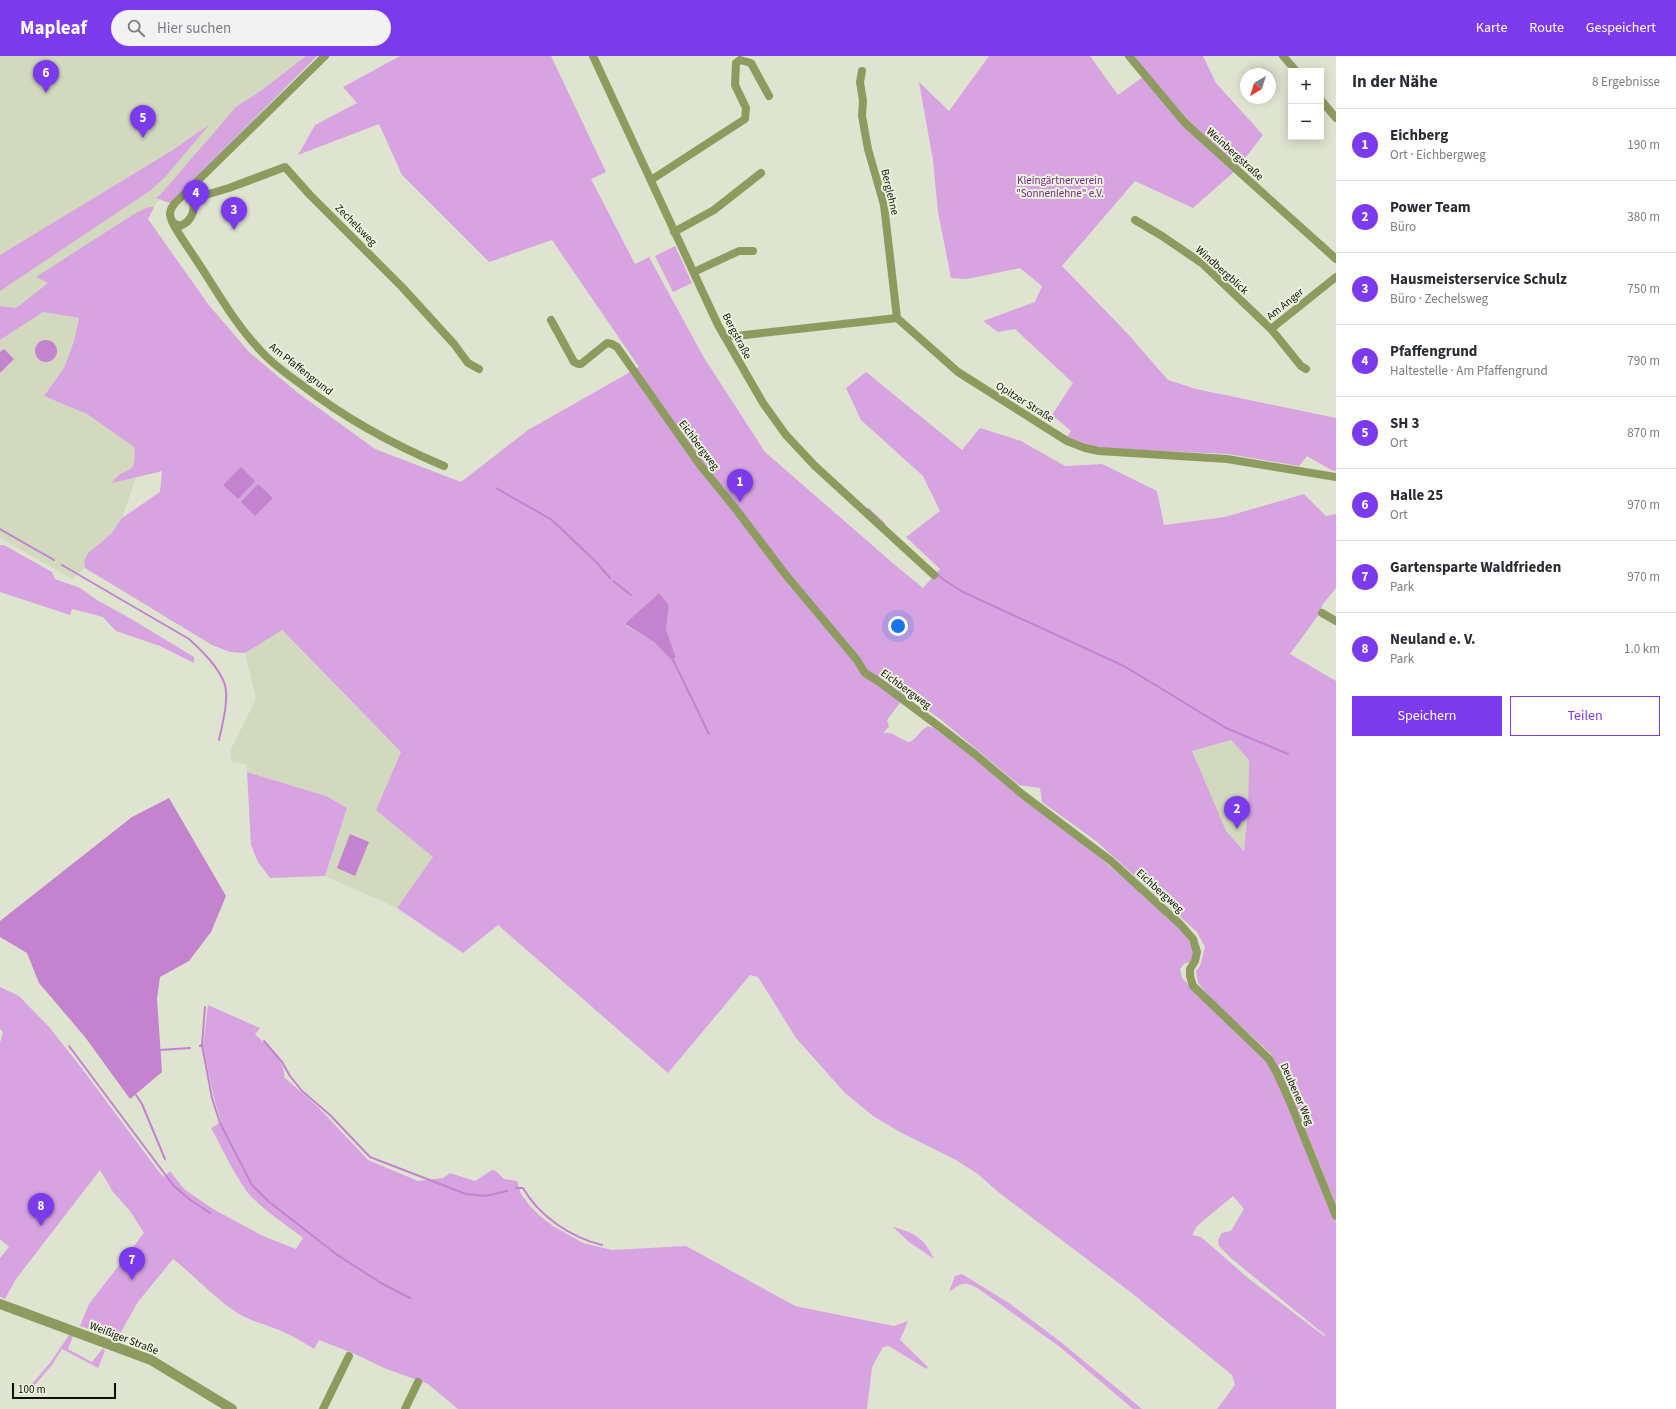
<!DOCTYPE html>
<html lang="de">
<meta charset="utf-8">
<style>
body{margin:0;font-family:"Source Sans 3",sans-serif;background:#f2f2f3;color:#2b2b33}
.controls{position:absolute;right:12px;top:12px;display:grid;overflow:hidden;border-radius:0px;box-shadow:0 2px 10px #0003}
.controls button{width:36px;height:36px;display:grid;place-items:center;padding:0;border:0;border-bottom:1px solid #e1e1e2;background:#fff;color:#2b2b33;font:20px sans-serif}
.compass{position:absolute;left:1240px;top:12px;width:36px;height:36px;border-radius:50%;background:#fff;box-shadow:0 2px 10px #0003;rotate:218deg}
.scale{position:absolute;left:12px;bottom:10px;width:104px;box-sizing:border-box;padding-left:4px;border:2px solid #0e1009;border-top:0;font-size:11px;line-height:14px;white-space:nowrap;color:#0e1009;-webkit-text-stroke:3px #ecf1dd;paint-order:stroke}
.you{position:absolute;left:898px;top:570px;width:14px;height:14px;margin:-10px;border:3px solid #fff;border-radius:50%;background:#1a73e8;box-shadow:0 0 0 6px #1a73e833}
.badge{display:grid;place-items:center;width:26px;height:26px;border-radius:50%;background:#7c3aed;color:#fff;font-size:13px;font-weight:700}
.pin{position:absolute;translate:-50% -33px;filter:drop-shadow(0 1px 2px #0008)}
.pin::after{content:'';position:absolute;top:21px;width:14px;height:12px;background:inherit;clip-path:polygon(0 0,100% 0,50% 100%)}
.list{margin:0;padding:0;list-style:none}
h2{display:flex;justify-content:space-between;align-items:center;height:52px;margin:0;padding:0 16px;font-size:17px}
h2 small{font-size:13px;font-weight:400;color:#7c7c81}
.list li{display:grid;grid-template-columns:26px 1fr auto;gap:12px;align-items:center;box-sizing:border-box;height:72px;padding:0 16px;border-top:1px solid #e1e1e2}
.list b{display:block;font-size:15px;white-space:nowrap}
.list p{margin:0;font-size:13px;white-space:nowrap;color:#7c7c81}
.list em{font-size:13px;font-style:normal;color:#7c7c81}
.actions{display:flex;gap:8px;padding:12px 16px}
.actions a{flex:1;padding:9px 0;border:1px solid #7c3aed;border-radius:0px;text-align:center;font-size:14px;color:#7c3aed}
.actions .main{background:#7c3aed;color:#fff}
.icon{flex:none;width:22px;height:22px;fill:none;stroke:currentColor;stroke-width:2;stroke-linecap:round;stroke-linejoin:round}
.map{position:relative;flex:none;width:1336px;height:1353px;overflow:hidden}
header{display:flex;align-items:center;gap:24px;box-sizing:border-box;height:56px;padding:0 20px;background:#7c3aed;color:#fff}
header strong{font-size:19px}
nav{display:flex;gap:22px;margin-inline-start:auto;font-size:14px}
.search{width:280px;height:36px;background:#f2f2f3;display:flex;align-items:center;gap:10px;box-sizing:border-box;padding:0 14px;border-radius:22px;color:#7c7c81;font-size:15px}
main{display:flex}
aside{flex:1;background:#fff}
.map>svg:first-child{display:block}
.built{fill:#d2d9be}
.green{fill:#d7a3e1;fill-rule:evenodd}
.water{fill:#c383cf}
.lines{fill:none;stroke-linecap:round;stroke-linejoin:round}
.stream{stroke:#c383cf;stroke-width:2}
.minor{stroke:#8e9b5f;stroke-width:8}
.tertiary{stroke:#8e9b5f;stroke-width:10}
.labels{text-anchor:middle;dominant-baseline:central;stroke-width:4;stroke-linejoin:round;paint-order:stroke}
.street-label{font-size:11px;fill:#0e1009;stroke:#ecf1dd}
.park-label{font-size:11px;fill:#742883;stroke:#ecf1dd}
</style>
<header>
<strong>Mapleaf</strong>
<div class="search"><svg class="icon" aria-label="search" viewBox="0 0 24 24"><circle cx="10" cy="10" r="6"/><path d="M15 15l6 6"/></svg>Hier suchen</div>
<nav><a>Karte</a><a>Route</a><a>Gespeichert</a></nav>
</header>
<main>
<div class="map">
<svg width="1336" height="1353" viewBox="0 0 1336 1353">
<rect width="100%" height="100%" fill="#dfe4d0"/>
<!-- built -->
<g class="built">
<polygon points="0,0 317,0 170,147 159,143 148,162 37,221 48,227 16,252 0,250"/>
<polygon points="43,256 79,262 74,285 64,312 44,340 87,358 134,391 136,404 133,411 115,421 113,426 136,421 122,462 111,478 87,498 84,506 85,512 72,523 0,482 0,284"/>
<polygon points="281,574 401,696 376,754 433,801 397,852 325,820 347,752 326,740 247,716 246,708 231,706 230,695 256,643 245,597"/>
<polygon points="1231,684 1249,704 1248,754 1244,795 1226,775 1191,695"/>
</g>
<!-- green -->
<g class="green">
<polygon points="306,0 317,0 170,147 156,142 161,138 236,51 262,34"/>
<path d="M400,0h151l55,116 -15,7 44,85 14,-7 54,99 62,96 130,113 28,23 17,-19 -34,-32 34,-26 -17,-35 -62,-56 -15,-32 20,-16 96,78 18,-22 41,13 44,25 37,-2 55,27 7,34 61,-8 79,-23 22,22 10,-2v74l-13,16 -4,10 -29,40 46,27v524l-35,-87 -30,-64 -59,-54 -14,-17 -2,-12 4,-5 5,-19 -8,-15 -101,-91 -54,-39 -2,-14 -21,-3 -79,-66 -34,-24 -19,25 2,7 -6,6c10,-2 16,6 26,9 8,-3 10,-11 19,-16l6,2c68,51 134,102 198,157 22,19 52,39 63,68l-4,9 -6,1 -5,6 2,9 82,81 11,15 61,148v187h-119l18,-24 -3,-10 -99,-81 -136,-103 -19,-17 -22,-14 -56,-28 -27,-16 -28,-23 -49,-55 -38,-61 -8,-2 -82,98 -170,-148 -35,28 -66,-45 36,-51 -57,-47 25,-58 -119,-122 -37,23 -15,-1 -18,-7 -127,-77 -1,-6 3,-8 24,-20 11,-16 38,-26 2,-21 -50,12c11,-19 26,-4 22,-36l-47,-33 -43,-18 20,-28 10,-27 5,-23 -36,-6 -43,28v-34l16,2 32,-25 -12,-6 98,-63 15,-7h5l-6,12 60,85 41,48 49,41 77,56 86,33 67,-52 111,-63 -87,-127 -63,22 -87,-87 -23,-51 -81,31 17,-30 42,-22 -14,-16zM659,537l10,12 -3,24 10,29 -6,1 -15,-16 -30,-18zM1231,684l18,20 -1,50 -4,41 -18,-20 -34,-80zM1233,1140l11,13 -13,22 -9,2 -4,7 1,6 13,13 93,76 -1,1 -76,-58 -47,-41 -9,-2 5,-9z"/>
<polygon points="989,0 1090,0 1118,39 1147,18 1134,0 1203,0 1216,27 1263,79 1235,115 1193,152 1135,125 1062,210 1127,277 1168,324 1196,333 1336,362 1336,415 1331,414 1307,400 1299,410 1228,398 1102,392 1092,390 1067,381 1071,375 1052,359 1073,327 1015,273 998,276 983,265 1035,246 1042,230 1020,212 967,223 951,222 938,156 933,104 919,26 949,55"/>
<polygon points="210,68 165,121 151,134 0,235 0,199 173,94"/>
<polygon points="675,190 692,227 673,236 655,200"/>
<polygon points="0,489 4,489 52,516 55,523 80,532 97,544 133,564 194,601 194,607 160,590 116,575 103,561 72,553 70,559 0,536"/>
<polygon points="247,716 326,740 347,752 325,820 270,822 258,806 251,789"/>
<path d="M0,931l19,9 31,32 33,42 76,102 5,5 6,-6 14,18 29,20 50,27 33,13 7,-11c-18,-14 -40,-28 -55,-45 -15,-20 -25,-44 -37,-65l10,-6 -7,-24 -11,-52 5,-41 52,23 -5,6c10,11 31,26 29,43l35,31 49,52 50,21 25,-3 7,-5 25,8 17,-11 4,1 8,8 13,2 4,13 9,12 10,10 13,10 30,17 29,7 74,-4 109,60 99,20 14,-5 -8,19 28,27 -2,2 -37,-23 -6,1 -11,20 -5,42h-409l-30,-25 -44,-16 -29,-14 -36,-14 -5,9c-8,-5 -16,-10 -24,-14 -17,-9 -37,-12 -54,-23 -23,-15 -41,-36 -63,-53l-35,43 -21,37 -37,-13 9,-22 55,-71 -14,-22 -17,-19 -13,-22 -84,109 -11,20 -5,-2v-39l9,-11 -9,-8v-196l3,-11 -3,-3z"/>
<path d="M893,1171c22,6 31,11 41,32l-25,-17z"/>
<path d="M962,1218l47,29 53,40 80,66h-9l-73,-62 -81,-58c-14,-8 -17,-7 -30,3l6,-16z"/>
<polygon points="69,1279 73,1280 68,1293 92,1306 104,1291 103,1294 105,1295 98,1312 62,1293 52,1309 33,1331 31,1329 50,1307"/>
</g>
<!-- water -->
<g class="water">
<circle cx="46" cy="295" r="11"/>
<polygon points="4,293 14,303 0,317 0,296"/>
<polygon points="241,411 255,425 238,443 223,429"/>
<polygon points="258,428 273,442 255,460 241,446"/>
<polygon points="659,537 669,549 666,573 676,602 670,603 655,587 625,568"/>
<polygon points="169,742 226,840 211,876 189,905 160,921 157,943 162,1016 130,1043 85,981 39,927 27,897 0,881 0,865 132,761"/>
<polygon points="350,778 369,786 355,820 337,812"/>
</g>
<g class="lines">
<!-- stream -->
<g class="stream">
<polyline points="496,432 552,464 596,506 610,522"/>
<polyline points="868,453 884,468"/>
<polyline points="0,473 54,504"/>
<path d="M62,509l127,74c13,12 30,28 36,46 4,16 -3,40 -6,55"/>
<polyline points="936,517 944,524 963,536 1124,610 1226,672 1288,698"/>
<polyline points="613,525 631,539"/>
<polyline points="672,602 709,678"/>
<polyline points="264,985 282,1006 290,1020 302,1035 330,1059 370,1101 466,1138 485,1140 507,1135"/>
<polyline points="202,989 205,951"/>
<polyline points="69,990 173,1129 189,1143 210,1157"/>
<polyline points="200,990 202,989 212,1042 220,1067 252,1129 268,1145 336,1198 381,1227 410,1242"/>
<polyline points="160,994 190,992"/>
<polyline points="136,1039 142,1048 165,1103"/>
<path d="M516,1132h7c16,28 47,49 79,57"/>
</g>
<!-- minor -->
<g class="minor">
<path d="M325,0l-150,147c-3,4 -5,6 -5,11 0,10 21,37 27,47 20,30 38,63 63,89 12,14 27,24 42,35 44,34 92,60 142,81"/>
<polyline points="593,0 718,269 763,347 786,379 815,410 934,519"/>
<polyline points="1129,0 1185,67 1336,203"/>
<polyline points="1283,0 1296,15"/>
<polyline points="862,15 860,26 863,45 862,60 868,93 884,149 897,262"/>
<polyline points="1321,44 1336,62"/>
<polyline points="651,124 745,63 746,52 735,29 736,7 740,4 751,7 769,40"/>
<polyline points="192,143 229,132 285,111 310,139 402,231 454,288 468,307 479,313"/>
<polyline points="1135,164 1162,180 1203,208 1271,273 1301,310 1306,313"/>
<path d="M173,167l7,3c13,-5 18,-20 9,-31"/>
<polyline points="674,176 714,154 761,117"/>
<polyline points="694,216 739,195 753,195"/>
<polyline points="551,264 574,306 578,308 581,308 607,287 612,288 617,291 700,409 735,452 785,518 857,604 865,617 878,625 941,672 976,699 1022,738 1111,805 1181,869 1193,883 1197,896 1195,905 1190,913 1190,920 1193,930 1269,1003 1277,1017 1290,1046 1336,1160"/>
<polyline points="1271,273 1336,221"/>
<polyline points="724,279 736,280 897,262 958,316 1067,385 1085,392 1099,395 1227,403 1336,421"/>
<polyline points="1322,557 1336,565"/>
<polyline points="323,1353 349,1300"/>
<polyline points="405,1353 418,1326"/>
</g>
<!-- tertiary -->
<polyline class="tertiary" points="0,1248 151,1304 232,1353"/>
</g>
<g class="labels">
<!-- street labels -->
<g class="street-label">
<text transform="translate(1235 98) rotate(42)">Weinbergstraße</text>
<text transform="translate(890 136) rotate(77)">Berglehne</text>
<text transform="translate(356 169) rotate(45)">Zechelsweg</text>
<text transform="translate(1222 214) rotate(42)">Windbergblick</text>
<text transform="translate(1285 248) rotate(-39)">Am Anger</text>
<text transform="translate(737 280) rotate(62)">Bergstraße</text>
<text transform="translate(301 313) rotate(38)">Am Pfaffengrund</text>
<text transform="translate(1025 346) rotate(32)">Opitzer Straße</text>
<text transform="translate(699 389) rotate(53)">Eichbergweg</text>
<text transform="translate(906 633) rotate(36)">Eichbergweg</text>
<text transform="translate(1160 835) rotate(42)">Eichbergweg</text>
<text transform="translate(1297 1038) rotate(66)">Deubener Weg</text>
<text transform="translate(124 1282) rotate(21)">Weißiger Straße</text>
</g>
<!-- park labels -->
<g class="park-label">
<text x="1060" y="124">Kleingärtnerverein<tspan x="1060" dy="13">"Sonnenlehne" e.V.</tspan></text>
</g>
</g>
</svg>
<div class="controls">
<button>+</button>
<button>−</button>
</div>
<svg class="compass" viewBox="-18 -18 36 36"><path d="M0-13l5 13h-10z" fill="#e53935"/><path d="M0 13l5-13h-10z" fill="#7c7c81"/></svg>
<div class="scale">100 m</div>
<div class="you"></div>
<div class="pin badge" style="left:740px;top:446px">1</div>
<div class="pin badge" style="left:1237px;top:773px">2</div>
<div class="pin badge" style="left:234px;top:174px">3</div>
<div class="pin badge" style="left:196px;top:157px">4</div>
<div class="pin badge" style="left:143px;top:82px">5</div>
<div class="pin badge" style="left:46px;top:37px">6</div>
<div class="pin badge" style="left:132px;top:1224px">7</div>
<div class="pin badge" style="left:41px;top:1170px">8</div>
</div>
<aside>
<h2>In der Nähe<small>8 Ergebnisse</small></h2>
<ul class="list">
<li><span class="badge">1</span><div><b>Eichberg</b><p>Ort · Eichbergweg</p></div><em>190 m</em></li>
<li><span class="badge">2</span><div><b>Power Team</b><p>Büro</p></div><em>380 m</em></li>
<li><span class="badge">3</span><div><b>Hausmeisterservice Schulz</b><p>Büro · Zechelsweg</p></div><em>750 m</em></li>
<li><span class="badge">4</span><div><b>Pfaffengrund</b><p>Haltestelle · Am Pfaffengrund</p></div><em>790 m</em></li>
<li><span class="badge">5</span><div><b>SH 3</b><p>Ort</p></div><em>870 m</em></li>
<li><span class="badge">6</span><div><b>Halle 25</b><p>Ort</p></div><em>970 m</em></li>
<li><span class="badge">7</span><div><b>Gartensparte Waldfrieden</b><p>Park</p></div><em>970 m</em></li>
<li><span class="badge">8</span><div><b>Neuland e. V.</b><p>Park</p></div><em>1.0 km</em></li>
</ul>
<div class="actions"><a class="main">Speichern</a><a>Teilen</a></div>
</aside>
</main>
